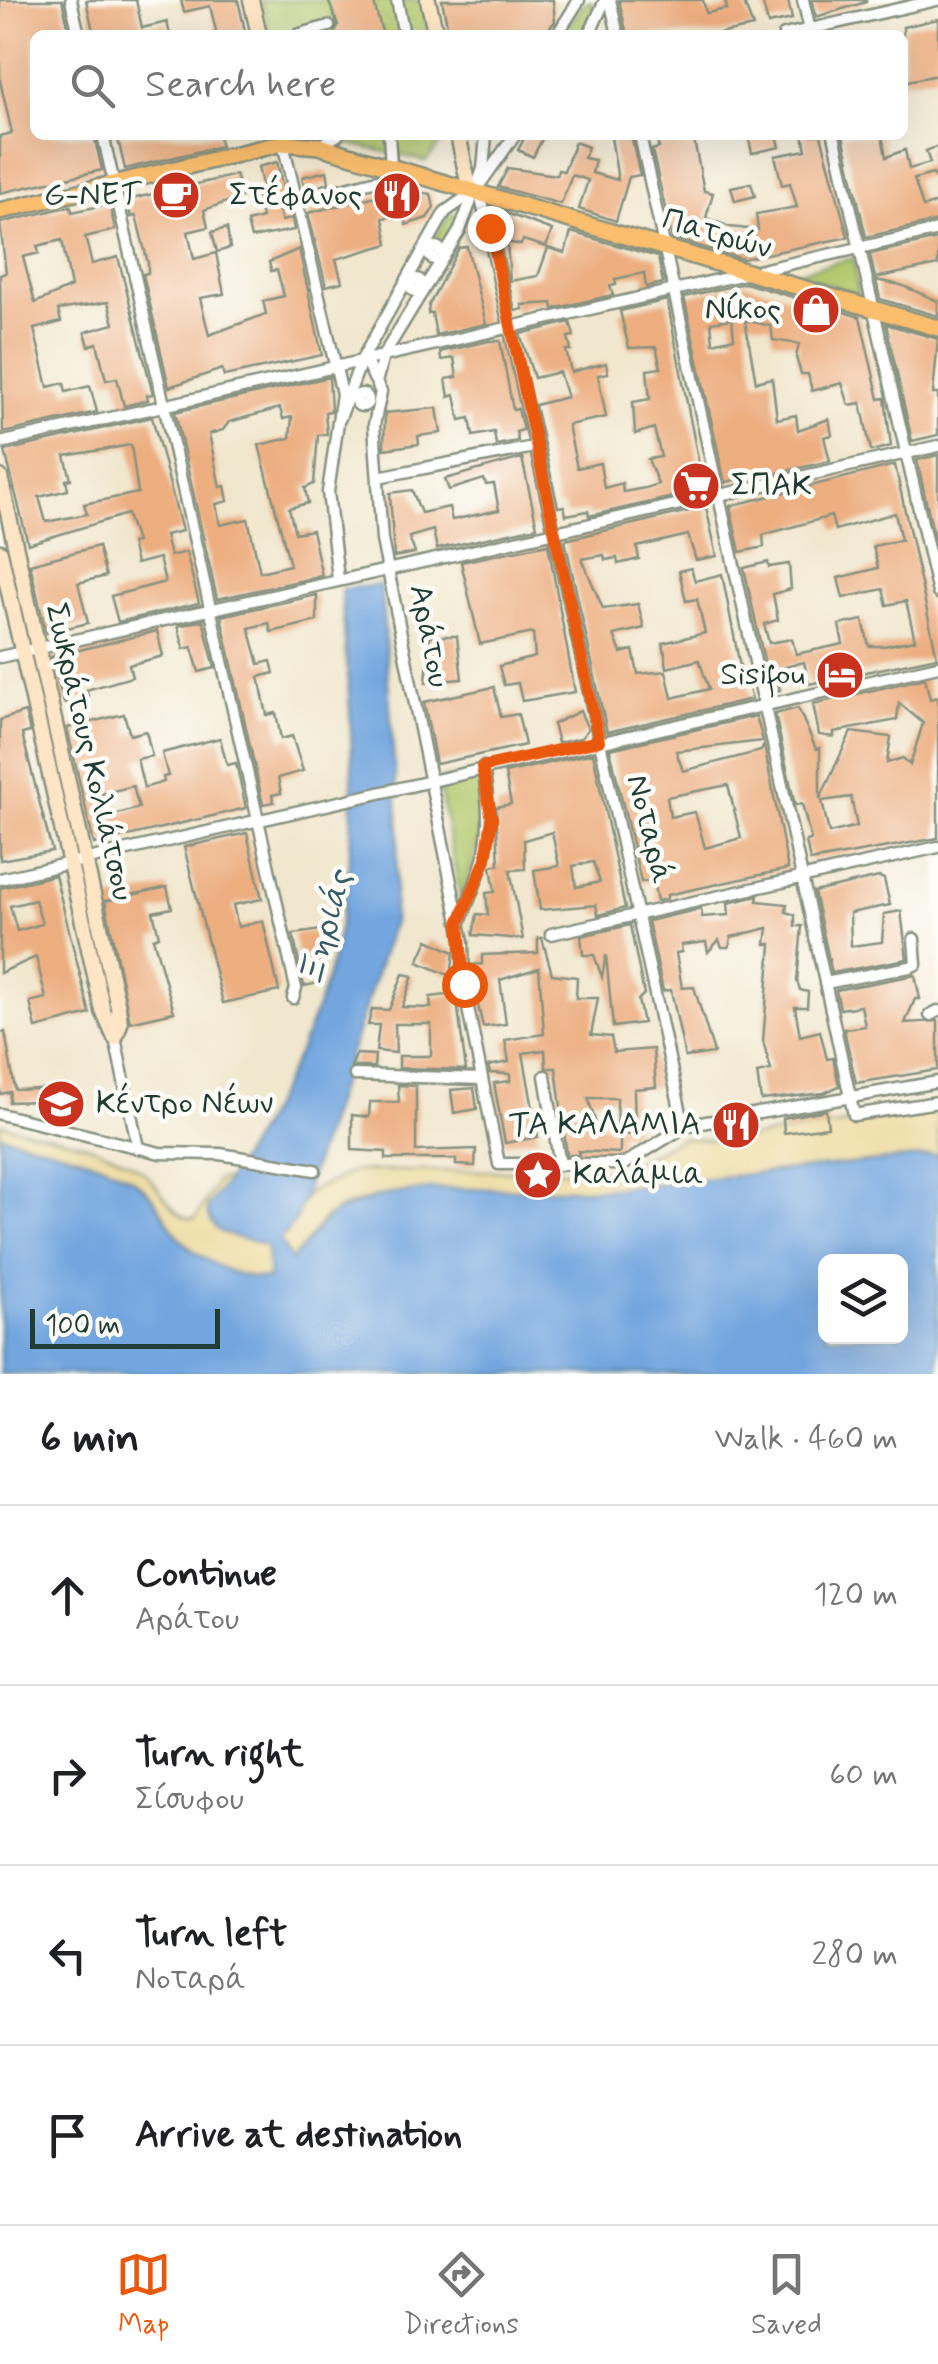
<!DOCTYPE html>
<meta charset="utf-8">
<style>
body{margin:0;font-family:Mynerve,sans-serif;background:#f6f6f6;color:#202124}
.controls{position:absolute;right:30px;bottom:30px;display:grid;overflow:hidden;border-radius:15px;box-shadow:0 10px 40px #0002}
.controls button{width:90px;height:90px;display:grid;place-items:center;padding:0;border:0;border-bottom:2px solid #e0e0e0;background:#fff;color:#202124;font:50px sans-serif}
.scale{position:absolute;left:30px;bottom:25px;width:190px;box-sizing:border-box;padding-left:10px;border:5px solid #1f3d34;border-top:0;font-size:28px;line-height:35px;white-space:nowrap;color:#1f3d34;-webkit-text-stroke:8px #fdfcf7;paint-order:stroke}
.stop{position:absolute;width:30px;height:30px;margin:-22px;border:8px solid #ea580c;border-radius:50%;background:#fff}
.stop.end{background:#ea580c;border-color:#fff;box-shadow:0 2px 10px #0008}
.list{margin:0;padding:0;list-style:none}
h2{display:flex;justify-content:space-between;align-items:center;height:130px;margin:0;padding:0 40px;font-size:42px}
h2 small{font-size:32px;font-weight:400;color:#757577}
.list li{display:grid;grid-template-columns:65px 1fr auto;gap:30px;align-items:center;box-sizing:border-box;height:180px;padding:0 40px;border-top:2px solid #e0e0e0}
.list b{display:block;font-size:38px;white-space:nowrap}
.list p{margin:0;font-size:32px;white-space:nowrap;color:#757577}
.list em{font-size:32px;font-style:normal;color:#757577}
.icon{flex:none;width:55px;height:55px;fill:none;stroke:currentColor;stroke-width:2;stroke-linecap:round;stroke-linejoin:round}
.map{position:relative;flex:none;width:938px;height:1374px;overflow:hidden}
.search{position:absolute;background:#fff;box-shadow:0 10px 40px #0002;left:30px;right:30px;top:30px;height:110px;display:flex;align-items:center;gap:25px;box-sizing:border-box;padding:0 35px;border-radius:15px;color:#757577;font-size:38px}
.sheet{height:850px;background:#fff}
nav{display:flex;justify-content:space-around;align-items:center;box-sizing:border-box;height:140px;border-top:2px solid #e0e0e0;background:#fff;font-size:28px;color:#757577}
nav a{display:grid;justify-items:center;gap:5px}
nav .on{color:#ea580c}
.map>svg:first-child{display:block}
.green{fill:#b3c96e;stroke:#698351;stroke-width:2.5}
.sand{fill:#eeda9e;stroke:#868c69;stroke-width:2.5}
.water{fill:#73a6df;stroke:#49728a;stroke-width:2.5;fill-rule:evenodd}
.building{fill:#edae80;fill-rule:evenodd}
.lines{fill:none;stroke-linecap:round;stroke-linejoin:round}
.street-casing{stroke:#889281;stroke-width:15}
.secondary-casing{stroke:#889281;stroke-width:19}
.primary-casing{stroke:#889281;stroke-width:20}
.street{stroke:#fff;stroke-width:10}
.secondary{stroke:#fde5c5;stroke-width:14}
.primary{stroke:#fabe6d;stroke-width:15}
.route{stroke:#ea580c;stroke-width:12}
.labels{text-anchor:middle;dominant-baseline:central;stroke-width:9;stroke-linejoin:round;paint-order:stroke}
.poi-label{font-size:32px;fill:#1f3d34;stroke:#fdfcf7;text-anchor:end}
.street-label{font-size:32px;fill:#1f3d34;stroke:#fdfcf7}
.water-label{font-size:35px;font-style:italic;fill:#385c67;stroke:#fdfcf7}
</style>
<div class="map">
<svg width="938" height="1374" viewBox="0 0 938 1374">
<rect width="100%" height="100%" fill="#fdfcf7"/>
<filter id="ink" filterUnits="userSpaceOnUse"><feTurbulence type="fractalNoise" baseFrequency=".01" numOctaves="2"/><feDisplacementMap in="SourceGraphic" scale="20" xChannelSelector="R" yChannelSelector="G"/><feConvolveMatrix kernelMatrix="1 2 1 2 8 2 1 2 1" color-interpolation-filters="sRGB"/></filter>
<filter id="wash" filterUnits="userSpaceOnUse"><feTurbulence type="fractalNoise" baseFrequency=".0048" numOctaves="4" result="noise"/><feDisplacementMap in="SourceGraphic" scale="40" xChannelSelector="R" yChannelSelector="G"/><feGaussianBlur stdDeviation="2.25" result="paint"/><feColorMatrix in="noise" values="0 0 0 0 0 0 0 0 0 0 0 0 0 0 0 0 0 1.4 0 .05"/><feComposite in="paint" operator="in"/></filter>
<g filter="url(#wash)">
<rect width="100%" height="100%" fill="#f1e7ce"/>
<!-- green -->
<g class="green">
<polygon points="261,0 423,0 430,35 269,35"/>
<polygon points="591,1 596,9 582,35 562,35 584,4"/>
<polygon points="311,135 448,135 426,161"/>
<polygon points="458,214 461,217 445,250 432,242 449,215"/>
<polygon points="854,258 858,294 793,273"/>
<polygon points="474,773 481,776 486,818 461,901 438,780"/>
</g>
<!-- sand -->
<g class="sand">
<polygon points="938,1111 938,1155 605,1189 433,1189 378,1196 340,1208 323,1220 291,1261 280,1240 309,1192 354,1171 618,1171 681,1138 727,1141"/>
<path d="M0,1124c47,12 101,18 141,46 18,13 34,54 55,48l22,-38 11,-1 -22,31c10,34 35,22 60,37l2,33c-33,-1 -74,-21 -94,-48 -14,-19 -21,-39 -43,-53 -39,-23 -89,-32 -132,-44z"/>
</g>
<!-- water -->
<path class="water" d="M381,585l18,245 -6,92 -97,298 -16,20 11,20 41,-47 52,-18 49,-6h172l333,-34v219h-938v-239c43,12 93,21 132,44 22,14 29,34 43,53 20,27 61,47 94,47l-2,-32c-25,-15 -54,-2 -60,-39 6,-11 16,-20 22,-31 39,-58 77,-130 97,-197 40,-128 25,-259 15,-391zM826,1262h74v74h-74z"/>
<g id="blocks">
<!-- building -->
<g class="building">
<polygon points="0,0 62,0 70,35 35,35 35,135 94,135 102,170 0,193 0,136 12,133 0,81"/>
<polygon points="86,0 136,0 142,28 167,22 170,35 94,35"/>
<polygon points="181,0 238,0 246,35 217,35 210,6 184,12"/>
<polygon points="328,0 373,0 383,35 334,35 338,25"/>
<polygon points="442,0 553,0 555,22 542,35 449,35"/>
<polygon points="619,0 703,0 706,13 727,9 725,0 743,0 753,27 713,35 627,35"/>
<polygon points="762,0 788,0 792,19 768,24"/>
<polygon points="812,0 866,0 866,2 816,17"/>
<polygon points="938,19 938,75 903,82 903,27"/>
<polygon points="117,135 218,135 221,146 125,169"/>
<polygon points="526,135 544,135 533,157 518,150"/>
<polygon points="631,135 640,175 629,177 616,221 579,209 588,180 572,175 561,204 498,187 508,168 557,175 558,170 564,171 575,142 588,147 584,158 595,160 592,173 618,180 611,137"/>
<polygon points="655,135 680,139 693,135 704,191 713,193 706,218 730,227 758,230 756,214 797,207 790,183 782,185 775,156 806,150 803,135 821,135 848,237 743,259 672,238 652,150 659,148"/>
<polygon points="748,135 777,135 780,147 752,153"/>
<polygon points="843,135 882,135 886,157 905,150 909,169 930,163 926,151 938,146 938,182 933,174 914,179 923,207 938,203 938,221 866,237"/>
<polygon points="277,162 286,200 276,202 282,221 292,218 294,230 251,238 247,222 262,218 257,195 264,194 258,167"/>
<polygon points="327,171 329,183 305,190 302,177"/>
<polygon points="236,175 241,197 204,210 208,227 188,232 194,259 216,253 224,294 200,298 209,335 266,314 263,301 284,296 277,270 271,271 269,262 299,249 322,355 224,376 222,369 169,387 143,274 148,273 148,263 136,216 131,217 127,200"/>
<polygon points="751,183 755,196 735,201 731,187"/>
<polygon points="400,190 431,194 434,208 427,218 406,225 406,214 383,218 388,244 336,259 342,282 326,286 308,213"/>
<path d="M110,204l5,26 -30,7 7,27 26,-7 35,137 -6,1 1,5 -24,6 -7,-28 -11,2 -9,-37 -8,3 -4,-14 29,-8 -6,-22 -50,8 3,12 -27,7 14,58 16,-4 2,9 24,-6 7,26 -94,21 -3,-158 6,-2 -6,-50 71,-17 1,6zM62,240l9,47 -36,16 -12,-46 16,-4 -2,-7z"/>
<polygon points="503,212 552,230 546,247 523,240 521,245 507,242 510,281 538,276 548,248 565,253 571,232 658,257 663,283 646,287 644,273 615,279 616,285 610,286 613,295 553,309 552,303 522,305 523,309 515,311 494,216"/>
<polygon points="227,228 230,248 217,252 212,232"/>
<polygon points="938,239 938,265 875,278 870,254"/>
<polygon points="467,247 486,324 436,335 432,313 428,314 429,305 459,248"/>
<polygon points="876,280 901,285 938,301 938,316 880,299"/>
<path d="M745,283l115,34 19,82 6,-1 6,48 -20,5 -10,-48 -12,2 -7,-22 -30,8 -4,-17h-7l-5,-17 3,-13 -26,-4 -2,-14 -26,-6 11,62 16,-4 5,41 19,-4 2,15 31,-11 3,16 -8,2 6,24 -61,14 -1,-6 -43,14 -41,-186zM732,319l2,19 -21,5 -2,-21z"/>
<polygon points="667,300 704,490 589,516 588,511 566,515 564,506 558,507 535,405 567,397 559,372 534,378 520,334 570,322 574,336 568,337 571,350 566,350 571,372 606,363 608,373 598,375 606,417 568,425 577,468 600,463 604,488 622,483 623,492 645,488 658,484 648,459 661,457 654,428 635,434 633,402 650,399 647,370 661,368 656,347 629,348 620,311"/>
<polygon points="886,324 938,339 933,394 938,394 938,435 912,441"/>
<polygon points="489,341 500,341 513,410 518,409 523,430 516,432 518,441 496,445 494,432 473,436 470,418 460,420 455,395 449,397 446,379 457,377 454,358 441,360 440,352"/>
<path d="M329,377l2,34 -6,1 2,22 -9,1 -4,49 -9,4 3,15 -19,5 6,25 17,-3 10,46 -105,23 -42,-187zM280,408l3,11 9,-2 -2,21 -31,7 31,120 -30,7 -12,-53 -28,6 -4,-21 12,-3 -3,-15 -5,1 -11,-53 14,-4 6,-8z"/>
<polygon points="437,408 441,433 418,436 419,444 384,449 385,413"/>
<path d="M152,417l30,114 -17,4 5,21 16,-4 13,51 -81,19 -7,-26 54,-14 -6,-24 -23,6 -5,-21 5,-1 -9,-28 -99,30 -23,-93zM131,445l7,48 -54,11 3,10 -41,8 -7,-25 29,-7 -2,-10 5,-1 -6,-23z"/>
<polygon points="938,455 938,546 936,546 917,460"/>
<polygon points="522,458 537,527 437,549 433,530 409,537 415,553 394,557 390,493 412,490 421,513 449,507 452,520 499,510 494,484 486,485 484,479 449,490 445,479"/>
<polygon points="895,465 937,657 809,684 804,662 782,668 787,679 778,682 780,690 771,692 744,568 768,562 769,567 789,564 791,589 773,594 778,620 764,624 769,643 792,639 796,654 843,644 839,625 863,620 869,646 883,646 915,640 906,601 887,605 883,589 843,598 838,578 878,568 873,546 901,540 895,513 835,530 831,516 763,535 764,547 740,552 730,506"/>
<polygon points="706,507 717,556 696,560 688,535 637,547 639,559 618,564 617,558 605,560 604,555 582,559 603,609 638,604 644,628 614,635 621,653 633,650 638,674 666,671 672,698 709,689 699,660 667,668 663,643 705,633 697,599 686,601 679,571 691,568 695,581 722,574 743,682 747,682 752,699 607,732 565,540"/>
<polygon points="548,544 575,692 522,701 518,683 504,685 499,666 535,657 533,633 480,644 461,562"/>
<polygon points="98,546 106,576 78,583 88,623 46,633 30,564"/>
<polygon points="317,595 317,621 271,632 269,623 249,628 259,664 271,661 274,673 259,677 267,715 276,713 281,739 292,736 303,771 278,778 281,793 272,795 274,802 263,804 221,616"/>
<polygon points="424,598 427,621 415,623 412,600"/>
<polygon points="203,620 215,668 199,672 192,647 184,649 178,626"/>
<polygon points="157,631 163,656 129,665 132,677 86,690 88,696 64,703 51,657"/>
<polygon points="430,636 457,636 462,679 426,682"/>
<path d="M925,678l5,21 8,-2v141l-128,23 -4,-20 5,-1 -9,-36 -7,1 -20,-91 23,-6 18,41 4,-1v51l31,-67 40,5 -4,26 16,-5 7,7 13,-42 -24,-20 -2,17 -63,12v5l-15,-2 -6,-31zM851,797l6,29 -28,7 -7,-32z"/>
<polygon points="494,687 501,717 518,714 525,745 436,764 424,702"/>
<polygon points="580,711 588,729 581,738 558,743 553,724"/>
<polygon points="25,712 30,732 22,734 52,851 0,860 0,720"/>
<path d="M124,714l6,21 16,-4 6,25 -15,3 7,29 20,-6 -1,-5 5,-1 -6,-23 58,-15 7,27 9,-2 10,45 -152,36 -27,-116zM133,786l6,22 -32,9 -6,-23z"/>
<path d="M756,716l7,25 -87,10 7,20 78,-20 3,-6 24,124 -121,26v4l-10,2 -4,-20 -12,1 -31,-133zM728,785l13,53 -36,10 -10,-36 -25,5 -3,-20z"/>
<path d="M593,753l32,155 -27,7 -2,-10 -56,5 -6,-40 25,-4 -7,-34 -28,8 1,29 -15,1 13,69 -50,-4 4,-21 11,1 -2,-22 9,-1 -4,-26 8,-1 -3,-58 15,-3 -6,-31zM593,862l7,20 -24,5 -3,-21z"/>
<polygon points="247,833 262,899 233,905 238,927 263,921 279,991 223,1003 184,847"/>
<path d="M55,875l35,139 -54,14 -6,-26 16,-4 -10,-41 -36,16v-85zM35,900l7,24 -25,7 -7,-25z"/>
<polygon points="879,877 884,879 890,905 850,913 851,946 882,942 884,914 901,911 907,959 832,973 814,892"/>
<polygon points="167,887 172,908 153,912 159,936 153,938 174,1012 130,1022 105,901"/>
<polygon points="758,896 757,901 787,904 786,912 795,915 795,926 802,926 797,981 800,990 808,992 807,1007 795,1007 800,1036 820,1031 827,1059 833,1058 839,1086 824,1093 761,1100 757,1073 771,1070 763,1041 771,944 766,944 768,928 731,937 729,947 722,947 719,940 708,952 706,942 681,945 682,952 676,953 682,988 694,987 714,1053 685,1057 671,990 663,991 648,921 701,909 702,917 729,915 728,903"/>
<polygon points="630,925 644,994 638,1000 643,1023 613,1027 606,955 602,977 594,955 583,955 581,936"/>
<polygon points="322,930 325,954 319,955 322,974 318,975 319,983 304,986 293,934"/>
<path d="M538,938h4l10,36 25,3 -1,21h22l-7,37 20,2 3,15 39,-3 3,38 -22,2 1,46 -15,-1v19l-42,-2 1,4h-12l-11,-87h-10l-1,-18 -22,3 15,84 -33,6 -11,-60 16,-2v-7l-20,-1 -2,-7 21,-4 -4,-22 39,-6 -5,-66 -39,12 6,44 -23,3 -8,-35 8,-1 -10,-5 -1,-21 10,-1v-9l56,-2zM588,1098h29v28l-21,-2z"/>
<polygon points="428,940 454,952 451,976 418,962"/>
<polygon points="403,974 413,976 402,1007 431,1008 430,997 456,994 466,1070 399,1068 399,1056 431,1056 431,1024 395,1024 396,1053 376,1051 379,1025 368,1025 372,1009 389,1010"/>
<polygon points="915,975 920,999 915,999 905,1023 938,1021 938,1070 856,1083 844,1029 865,1026 861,1006 840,1009 836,990"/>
<polygon points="5,1032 15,1090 66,1088 66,1100 9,1102 10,1092 0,1094 0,1033"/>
<polygon points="356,1054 375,1055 374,1067 351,1067"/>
<polygon points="398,1085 416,1086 416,1151 476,1149 475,1166 456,1165 456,1159 386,1159 386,1152 352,1150 352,1115 369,1117 370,1102 399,1102"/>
<polygon points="474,1088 477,1109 454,1113 451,1090"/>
<polygon points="826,1110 828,1127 784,1133 783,1118"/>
<polygon points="747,1124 749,1138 727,1141 725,1128"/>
</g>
</g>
</g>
<g filter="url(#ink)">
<use href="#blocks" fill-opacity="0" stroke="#889281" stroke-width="2.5"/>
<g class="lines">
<!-- street casing -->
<g class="street-casing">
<g id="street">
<polyline points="71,0 79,35"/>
<polyline points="397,0 404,35"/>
<polyline points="610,0 618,35"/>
<polyline points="803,0 811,34"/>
<polyline points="297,35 329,26"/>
<polyline points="557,35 579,0"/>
<polyline points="589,35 605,0"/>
<polyline points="784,35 937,0"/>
<polyline points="103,135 296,988 293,998"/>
<polyline points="640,135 854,1115 938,1102"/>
<polyline points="834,135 938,593"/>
<polyline points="283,143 342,394 328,492 338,579"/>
<polyline points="319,146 338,135"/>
<polyline points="480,193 684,1127"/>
<polyline points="296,201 381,179 391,166 389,135"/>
<circle cx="435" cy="253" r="6"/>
<circle cx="416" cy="285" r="6"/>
<polyline points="365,360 381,392 374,425 382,540 463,942 464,988 499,1164 624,1164 684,1127 701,1123 938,1082"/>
<polyline points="377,379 383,356 460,230 483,169 486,135"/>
<circle cx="362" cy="400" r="6"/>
<polyline points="340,418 361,361 445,212 475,191 515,135"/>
<polyline points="0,443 938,230"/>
<polyline points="378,477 534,447"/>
<polyline points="0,657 938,446"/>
<polyline points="0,879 938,666"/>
<path d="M460,922c26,-64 35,-84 23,-155"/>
<polyline points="551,934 938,847"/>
<polyline points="825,983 910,967 916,964 914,939"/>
<polyline points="930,1015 938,1011"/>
<polyline points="115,1038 138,1148"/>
<polyline points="355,1075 482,1079"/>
<polyline points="545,1076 560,1165"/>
<polyline points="0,1114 160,1153 220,1154 315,1170"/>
</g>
</g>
<!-- secondary casing -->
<g class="secondary-casing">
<g id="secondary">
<polyline points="251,0 259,35"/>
<polyline points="428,0 436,35"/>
<polyline points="458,135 470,191"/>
<polyline points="0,477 118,1007 120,1024 115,1038"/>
<polyline points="0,552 103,1011 115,1038"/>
</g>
</g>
<!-- primary casing -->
<g class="primary-casing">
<polyline id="primary" points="0,211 283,143 319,146 938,328"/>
</g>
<!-- street -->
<use href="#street" class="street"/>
<!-- secondary -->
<use href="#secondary" class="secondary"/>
<!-- primary -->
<use href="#primary" class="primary"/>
</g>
</g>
<g class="lines" filter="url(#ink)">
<!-- route -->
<polyline class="route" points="464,984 459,923 486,859 492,819 482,767 599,741 490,228"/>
</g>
<!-- icons -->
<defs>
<g id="cafe-disc" transform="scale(2.5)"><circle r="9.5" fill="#c8321e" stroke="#fdfcf7"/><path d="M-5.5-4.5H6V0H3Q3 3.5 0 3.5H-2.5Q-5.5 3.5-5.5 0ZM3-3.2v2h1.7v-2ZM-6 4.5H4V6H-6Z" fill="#fff"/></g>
<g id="restaurant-disc" transform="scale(2.5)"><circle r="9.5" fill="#c8321e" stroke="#fdfcf7"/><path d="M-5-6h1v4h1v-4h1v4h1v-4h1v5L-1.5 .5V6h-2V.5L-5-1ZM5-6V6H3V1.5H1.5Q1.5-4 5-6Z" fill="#fff"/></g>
<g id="shop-disc" transform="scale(2.5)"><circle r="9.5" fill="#c8321e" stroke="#fdfcf7"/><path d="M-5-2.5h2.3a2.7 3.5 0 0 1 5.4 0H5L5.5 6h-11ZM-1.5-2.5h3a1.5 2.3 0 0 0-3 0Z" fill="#fff"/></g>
<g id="supermarket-disc" transform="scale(2.5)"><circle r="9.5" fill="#c8321e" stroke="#fdfcf7"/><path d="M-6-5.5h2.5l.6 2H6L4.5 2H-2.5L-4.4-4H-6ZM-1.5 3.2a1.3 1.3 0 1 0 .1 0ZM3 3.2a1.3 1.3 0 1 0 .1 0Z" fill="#fff"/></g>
<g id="hotel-disc" transform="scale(2.5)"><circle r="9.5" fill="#c8321e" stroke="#fdfcf7"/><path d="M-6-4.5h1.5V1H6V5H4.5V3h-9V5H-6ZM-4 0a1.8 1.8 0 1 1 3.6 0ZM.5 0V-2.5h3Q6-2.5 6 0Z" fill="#fff"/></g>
<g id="school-disc" transform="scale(2.5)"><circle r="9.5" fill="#c8321e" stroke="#fdfcf7"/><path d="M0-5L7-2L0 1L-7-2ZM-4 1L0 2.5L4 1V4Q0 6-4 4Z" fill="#fff"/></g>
<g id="sight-disc" transform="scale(2.5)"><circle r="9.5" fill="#c8321e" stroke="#fdfcf7"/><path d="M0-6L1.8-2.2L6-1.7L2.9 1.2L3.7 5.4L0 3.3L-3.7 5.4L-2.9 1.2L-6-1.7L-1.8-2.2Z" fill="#fff"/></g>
</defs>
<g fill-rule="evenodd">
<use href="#cafe-disc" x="176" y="195"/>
<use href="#restaurant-disc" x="397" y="196"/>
<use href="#shop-disc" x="816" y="310"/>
<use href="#supermarket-disc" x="696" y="486"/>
<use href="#hotel-disc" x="840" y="675"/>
<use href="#school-disc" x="61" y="1104"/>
<use href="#restaurant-disc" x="736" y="1125"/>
<use href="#sight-disc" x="538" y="1175"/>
</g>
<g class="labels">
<!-- poi labels -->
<g class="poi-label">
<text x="141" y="195">G-NET</text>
<text x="362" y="196">Στέφανος</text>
<text x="781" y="310">Νίκος</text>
<text x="731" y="486" text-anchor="start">ΣΠΑΚ</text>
<text x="805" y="675">Sisifou</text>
<text x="96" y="1104" text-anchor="start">Κέντρο Νέων</text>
<text x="701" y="1125">ΤΑ ΚΑΛΑΜΙΑ</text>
<text x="573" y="1175" text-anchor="start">Καλάμια</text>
</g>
<!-- street labels -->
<g class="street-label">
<text transform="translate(717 234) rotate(16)">Πατρών</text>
<text transform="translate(429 636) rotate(79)">Αράτου</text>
<text transform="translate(89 752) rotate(77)">Σωκράτους Κολιάτσου</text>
<text transform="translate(649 829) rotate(76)">Νοταρά</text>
</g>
<!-- water labels -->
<g class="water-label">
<text transform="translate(326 929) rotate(-75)">Ξηριάς</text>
</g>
</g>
</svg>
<div class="controls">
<button><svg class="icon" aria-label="layers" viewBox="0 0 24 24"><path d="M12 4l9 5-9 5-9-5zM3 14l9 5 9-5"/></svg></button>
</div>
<div class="scale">100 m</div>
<div class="stop" style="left:464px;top:984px"></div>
<div class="stop end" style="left:490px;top:228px"></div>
<div class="search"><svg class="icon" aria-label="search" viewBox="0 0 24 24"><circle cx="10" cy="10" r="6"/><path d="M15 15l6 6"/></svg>Search here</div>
</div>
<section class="sheet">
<h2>6 min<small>Walk · 460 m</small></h2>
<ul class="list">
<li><svg class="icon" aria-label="ahead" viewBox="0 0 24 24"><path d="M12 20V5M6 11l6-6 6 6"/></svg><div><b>Continue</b><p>Αράτου</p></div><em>120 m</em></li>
<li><svg class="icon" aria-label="right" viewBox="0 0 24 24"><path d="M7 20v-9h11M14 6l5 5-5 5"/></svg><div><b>Turn right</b><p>Σίσυφου</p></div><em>60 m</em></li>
<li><svg class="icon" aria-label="left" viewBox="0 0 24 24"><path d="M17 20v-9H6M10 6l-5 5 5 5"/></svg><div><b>Turn left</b><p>Νοταρά</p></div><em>280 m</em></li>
<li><svg class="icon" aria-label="arrive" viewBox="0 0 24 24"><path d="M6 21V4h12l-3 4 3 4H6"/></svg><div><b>Arrive at destination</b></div></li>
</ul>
</section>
<nav>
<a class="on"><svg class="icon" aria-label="map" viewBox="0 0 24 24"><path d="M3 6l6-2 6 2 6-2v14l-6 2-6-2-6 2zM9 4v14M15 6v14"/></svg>Map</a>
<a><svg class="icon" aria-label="directions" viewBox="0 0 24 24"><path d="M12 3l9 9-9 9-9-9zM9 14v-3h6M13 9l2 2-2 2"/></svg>Directions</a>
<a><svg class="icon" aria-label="saved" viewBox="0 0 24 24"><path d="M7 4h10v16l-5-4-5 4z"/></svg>Saved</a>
</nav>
